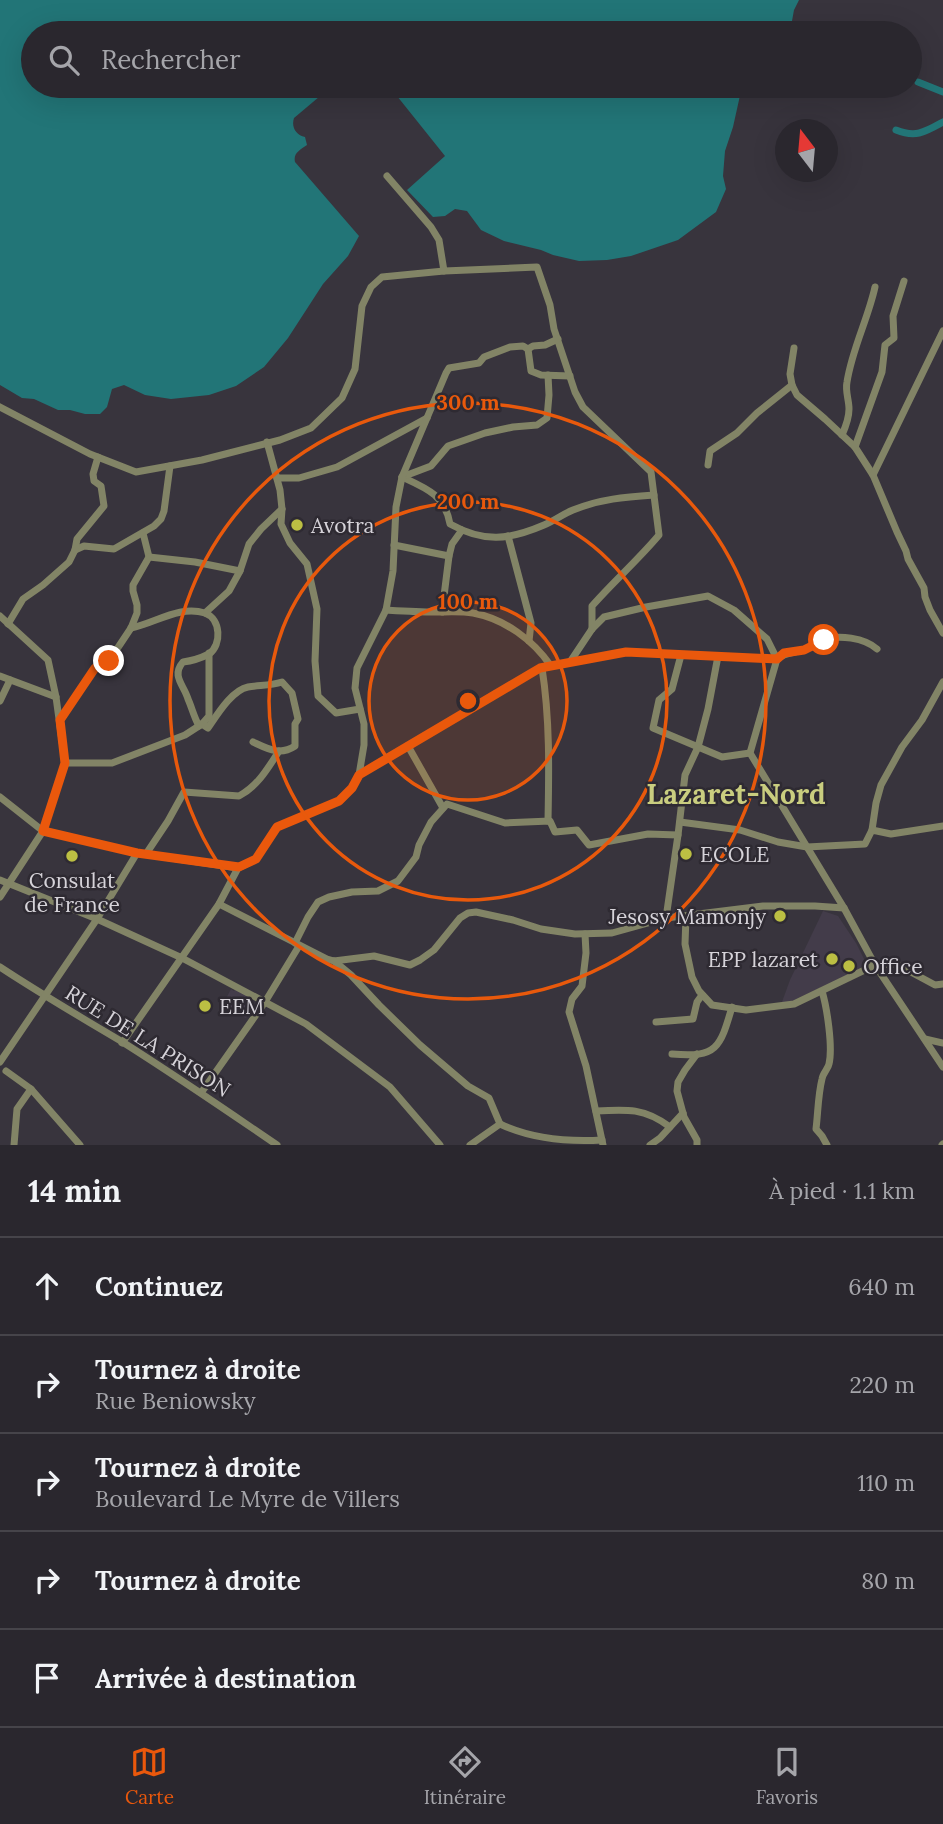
<!DOCTYPE html>
<html lang="fr">
<meta charset="utf-8">
<style>
body{margin:0;font-family:Lora,serif;background:#322f36;color:#f1f3f6}
.compass{position:absolute;left:775px;top:119px;width:63px;height:63px;border-radius:50%;background:#2a272e;box-shadow:0 7px 28px #0002;rotate:344deg}
.stop{position:absolute;width:21px;height:21px;margin:-16px;border:5px solid #ea580c;border-radius:50%;background:#fff}
.stop.end{background:#ea580c;border-color:#fff;box-shadow:0 2px 7px #0008}
.list{margin:0;padding:0;list-style:none}
h2{display:flex;justify-content:space-between;align-items:center;height:91px;margin:0;padding:0 28px;font-size:30px}
h2 small{font-size:23px;font-weight:400;color:#a5a5aa}
.list li{display:grid;grid-template-columns:46px 1fr auto;gap:21px;align-items:center;box-sizing:border-box;height:98px;padding:0 28px;border-top:2px solid #46444a}
.list b{display:block;font-size:26px;white-space:nowrap}
.list p{margin:0;font-size:23px;white-space:nowrap;color:#a5a5aa}
.list em{font-size:23px;font-style:normal;color:#a5a5aa}
.icon{flex:none;width:38px;height:38px;fill:none;stroke:currentColor;stroke-width:2;stroke-linecap:round;stroke-linejoin:round}
.map{position:relative;flex:none;width:943px;height:1145px;overflow:hidden}
.search{position:absolute;background:#2a272e;box-shadow:0 7px 28px #0002;left:21px;right:21px;top:21px;height:77px;display:flex;align-items:center;gap:18px;box-sizing:border-box;padding:0 24px;border-radius:38px;color:#a5a5aa;font-size:26px}
.sheet{height:581px;background:#2a272e}
nav{display:flex;justify-content:space-around;align-items:center;box-sizing:border-box;height:98px;border-top:2px solid #46444a;background:#2a272e;font-size:19px;color:#a5a5aa}
nav a{display:grid;justify-items:center;gap:4px}
nav .on{color:#ea580c}
.map>svg:first-child{display:block}
.built{fill:#433c4a}
.water{fill:#227577}
.lines{fill:none;stroke-linecap:round;stroke-linejoin:round}
.canal{stroke:#227577;stroke-width:7}
.street{stroke:#828466;stroke-width:7}
.route{stroke:#ea580c;stroke-width:9}
.ring{fill:none;stroke:#e8590c;stroke-width:3.5}
.poi-dot{fill:#bcbf43;stroke:#2e2a32;stroke-width:2.5}
.labels{text-anchor:middle;dominant-baseline:central;stroke-width:5;stroke-linejoin:round;paint-order:stroke}
.poi-label{font-size:21px;fill:#d6d3d9;stroke:#2e2a32;text-anchor:start}
.street-label{font-size:21px;fill:#d6d3d9;stroke:#2e2a32}
.district-label{font-size:28px;font-weight:bold;fill:#c9cd7f;stroke:#2e2a32}
.centre{fill:#e8590c;stroke:#2e2a32;stroke-width:3.5}
.ring-label{font-size:21px;text-anchor:middle;font-weight:bold;fill:#e8590c;stroke:#2e2a32;stroke-width:5;stroke-linejoin:round;paint-order:stroke}
</style>
<div class="map">
<svg width="943" height="1145" viewBox="0 0 943 1145">
<rect width="100%" height="100%" fill="#38343d"/>
<!-- built -->
<g class="built">
<polygon points="823,911 838,916 856,943 866,963 858,970 790,1002 782,1002 790,980"/>
<polygon points="231,989 234,991 235,989 251,997 247,1003 253,1006 246,1018 222,1006"/>
</g>
<!-- water -->
<g class="water">
<path d="M0,0h799l-5,10 -2,11 -12,5 -15,2 -4,5h-728v53h299l-38,32c-3,9 2,17 11,19l2,8c-7,5 -14,8 -12,17l64,74 -11,20 -25,28 -35,54 -24,29 -28,19 -27,9 -38,4 -26,-4 -21,-10 -12,4 -5,18 -7,7h-15l-15,-4h-12l-24,-11 -12,-1 -22,-13z"/>
<polygon points="389,86 745,86 741,91 733,127 725,151 723,176 726,189 716,212 678,240 631,256 607,260 579,261 553,255 541,250 504,241 481,230 467,211 455,209 445,216 433,217 407,190 445,156"/>
</g>
<g class="lines">
<!-- canal -->
<g class="canal">
<polyline points="918,82 943,92"/>
<path d="M896,130c20,8 29,2 47,-8"/>
</g>
<!-- street -->
<g class="street">
<polyline points="387,176 431,227 439,240 444,271"/>
<polyline points="794,348 790,374 792,385 797,395 825,419 855,447 873,475 897,532 906,551 908,559 924,588 925,597 930,610 943,633"/>
<polyline points="528,349 531,371 541,375 570,376"/>
<path d="M0,407l90,47 46,18 66,-12 78,-20 31,-12 31,-30 13,-29 7,-63 9,-19 11,-10 62,-6 93,-4 13,38 4,24 21,63 8,15 68,65 8,63c-21,25 -45,46 -67,71v23"/>
<path d="M842,435c4,-9 7,-17 7,-26 0,-9 -4,-18 -2,-27 5,-33 21,-63 28,-95"/>
<polyline points="267,442 280,490 282,509 281,524 290,543 307,564 317,609 315,661 318,696 336,713 360,709"/>
<polyline points="855,447 882,372 885,345 894,338 893,316 904,281"/>
<polyline points="708,465 710,451 737,433 757,413 792,385"/>
<polyline points="873,475 943,331"/>
<path d="M402,477c24,11 43,18 48,47 34,19 59,16 94,1 10,-4 19,-11 29,-15 27,-11 52,-13 81,-15"/>
<polyline points="402,477 431,466 448,446 485,433 513,427 537,425 547,418 549,395 548,375"/>
<polyline points="277,478 299,478 337,467 427,418"/>
<polyline points="143,533 149,557"/>
<polyline points="508,536 531,623 529,641"/>
<polyline points="394,545 449,556"/>
<polyline points="75,550 84,546 114,549 154,526 161,519 164,511 170,466"/>
<path d="M386,610c17,1 33,2 49,2 12,0 26,-1 38,1 32,6 60,27 78,53"/>
<polyline points="442,612 449,556 452,544 462,530"/>
<polyline points="205,613 229,591 240,571"/>
<polyline points="0,616 48,660 56,697 65,763 43,831 0,897"/>
<polyline points="8,624 23,599 43,585 69,562 75,550 77,539 104,506 101,486 94,481 93,474 98,457"/>
<path d="M131,628c25,-5 48,-23 74,-15 16,6 17,32 4,41 -8,4 -18,7 -26,8 -12,14 1,23 5,37 4,9 6,18 11,27"/>
<polyline points="681,655 672,689 659,700 653,728 722,757 750,753"/>
<path d="M570,662l22,-33 12,-12 42,-10 62,-11 26,14 33,29 10,20c9,-7 16,-6 26,-9 7,-2 13,-7 20,-10 15,-6 42,-2 54,9"/>
<path d="M542,668c8,51 7,102 6,153"/>
<polyline points="0,676 56,697"/>
<polyline points="0,701 10,680"/>
<polyline points="60,720 95,668 109,661 131,628 137,613 137,605 133,591 133,585 149,557 195,562 240,571 249,544 261,529 282,509"/>
<path d="M202,724l6,4c9,-13 24,-38 40,-41 12,-2 22,-1 34,-5l10,11 6,26 -3,5v22c-15,10 -27,3 -42,-4"/>
<polyline points="408,746 443,808"/>
<polyline points="65,763 112,763 185,735 202,724 209,716 209,653"/>
<polyline points="359,775 364,745 364,724 355,688 357,668 386,610 393,571 396,507 402,477 446,373 449,368 479,363 484,357 510,347 523,346 528,349 533,346 545,345 558,339"/>
<polyline points="0,797 43,831 137,853 238,868 256,859 277,827 339,801 352,788 359,775 540,668 626,652 777,659 750,753 844,908 875,965 943,1067"/>
<polyline points="680,822 740,830 778,842 807,847 865,844 872,830 891,834 943,826"/>
<polyline points="872,830 876,803 881,785 902,747 922,720 943,682"/>
<path d="M146,854l22,-33 16,-29 55,4c19,-10 29,-28 40,-45"/>
<polyline points="0,880 97,919 182,958 306,1024 390,1087 440,1145"/>
<polyline points="219,904 327,959 334,961 374,956 410,965 420,960 434,950 460,918 468,913 476,912 513,920 541,929 575,934 612,933 666,918 763,906 815,906 844,908"/>
<polyline points="686,916 685,944 692,977 699,991 712,1005 746,1010 794,1004 875,965 896,964 935,985 943,984"/>
<polyline points="666,918 678,835 685,775 698,747 708,709 718,656"/>
<polyline points="585,934 586,953 582,986 572,999 569,1012 586,1066 603,1145"/>
<polyline points="295,943 308,917 318,902 329,897 352,892 378,891 398,881 416,857 419,845 431,822 447,804 505,823 550,821 555,832 577,830 589,845 648,834 678,835"/>
<polyline points="334,961 351,975 379,1005 420,1045 468,1086 489,1098 500,1124 470,1145"/>
<path d="M0,967c41,27 82,51 124,76 52,33 102,67 153,102"/>
<path d="M822,991c5,17 11,56 7,73 -1,5 -6,9 -7,15 -4,16 -4,34 -6,50l6,7 5,9"/>
<polyline points="656,1022 693,1019 697,1002 702,995"/>
<polyline points="925,1039 943,1043"/>
<polyline points="122,1043 219,904 238,868"/>
<path d="M672,1054c45,4 48,-6 60,-47"/>
<polyline points="697,1054 685,1070 678,1082 677,1091 684,1117 697,1140 697,1145"/>
<polyline points="0,1062 97,919 137,853"/>
<polyline points="6,1071 31,1089 80,1145"/>
<polyline points="201,1093 265,1002 299,946"/>
<path d="M596,1111c31,-2 49,-3 74,16"/>
<path d="M500,1124c32,15 67,18 102,16"/>
<polyline points="14,1145 17,1109 31,1089"/>
<polyline points="650,1145 660,1138 683,1113"/>
<polyline points="942,1145 943,1144"/>
</g>
</g>
<g class="lines">
<!-- route -->
<polyline class="route" points="109,661 95,668 60,720 65,763 43,831 137,853 239,867 256,859 277,827 339,801 352,788 359,775 540,668 626,652 777,659 784,653 804,650 824,640"/>
</g>
<!-- distance rings -->
<circle cx="468" cy="701" r="99" fill="#e8590c" fill-opacity=".12"/>
<g class="ring">
<circle cx="468" cy="701" r="99"/>
<circle cx="468" cy="701" r="199"/>
<circle cx="468" cy="701" r="298"/>
</g>
<!-- markers -->
<g class="poi-dot">
<circle cx="297" cy="525" r="7"/>
<circle cx="686" cy="854" r="7"/>
<circle cx="72" cy="856" r="7"/>
<circle cx="780" cy="916" r="7"/>
<circle cx="832" cy="959" r="7"/>
<circle cx="849" cy="966" r="7"/>
<circle cx="205" cy="1006" r="7"/>
</g>
<g class="labels">
<!-- poi labels -->
<g class="poi-label">
<text x="311" y="525">Avotra</text>
<text x="700" y="854">ECOLE</text>
<text x="72" y="880" text-anchor="middle">Consulat<tspan x="72" dy="24">de France</tspan></text>
<text x="766" y="916" text-anchor="end">Jesosy Mamonjy</text>
<text x="818" y="959" text-anchor="end">EPP lazaret</text>
<text x="863" y="966">Office</text>
<text x="219" y="1006">EEM</text>
</g>
<!-- street labels -->
<g class="street-label">
<text transform="translate(148 1041) rotate(32)">RUE DE LA PRISON</text>
</g>
<!-- district labels -->
<g class="district-label">
<text x="736" y="794">Lazaret-Nord</text>
</g>
</g>
<circle cx="468" cy="701" r="10" class="centre"/>
<g class="ring-label">
<text x="468" y="410">300 m</text>
<text x="468" y="509">200 m</text>
<text x="468" y="609">100 m</text>
</g>
</svg>
<svg class="compass" viewBox="-18 -18 36 36"><path d="M0-13l5 13h-10z" fill="#e53935"/><path d="M0 13l5-13h-10z" fill="#a5a5aa"/></svg>
<div class="stop" style="left:824px;top:640px"></div>
<div class="stop end" style="left:109px;top:661px"></div>
<div class="search"><svg class="icon" aria-label="search" viewBox="0 0 24 24"><circle cx="10" cy="10" r="6"/><path d="M15 15l6 6"/></svg>Rechercher</div>
</div>
<section class="sheet">
<h2>14 min<small>À pied · 1.1 km</small></h2>
<ul class="list">
<li><svg class="icon" aria-label="ahead" viewBox="0 0 24 24"><path d="M12 20V5M6 11l6-6 6 6"/></svg><div><b>Continuez</b></div><em>640 m</em></li>
<li><svg class="icon" aria-label="right" viewBox="0 0 24 24"><path d="M7 20v-9h11M14 6l5 5-5 5"/></svg><div><b>Tournez à droite</b><p>Rue Beniowsky</p></div><em>220 m</em></li>
<li><svg class="icon" aria-label="right" viewBox="0 0 24 24"><path d="M7 20v-9h11M14 6l5 5-5 5"/></svg><div><b>Tournez à droite</b><p>Boulevard Le Myre de Villers</p></div><em>110 m</em></li>
<li><svg class="icon" aria-label="right" viewBox="0 0 24 24"><path d="M7 20v-9h11M14 6l5 5-5 5"/></svg><div><b>Tournez à droite</b></div><em>80 m</em></li>
<li><svg class="icon" aria-label="arrive" viewBox="0 0 24 24"><path d="M6 21V4h12l-3 4 3 4H6"/></svg><div><b>Arrivée à destination</b></div></li>
</ul>
</section>
<nav>
<a class="on"><svg class="icon" aria-label="map" viewBox="0 0 24 24"><path d="M3 6l6-2 6 2 6-2v14l-6 2-6-2-6 2zM9 4v14M15 6v14"/></svg>Carte</a>
<a><svg class="icon" aria-label="directions" viewBox="0 0 24 24"><path d="M12 3l9 9-9 9-9-9zM9 14v-3h6M13 9l2 2-2 2"/></svg>Itinéraire</a>
<a><svg class="icon" aria-label="saved" viewBox="0 0 24 24"><path d="M7 4h10v16l-5-4-5 4z"/></svg>Favoris</a>
</nav>
